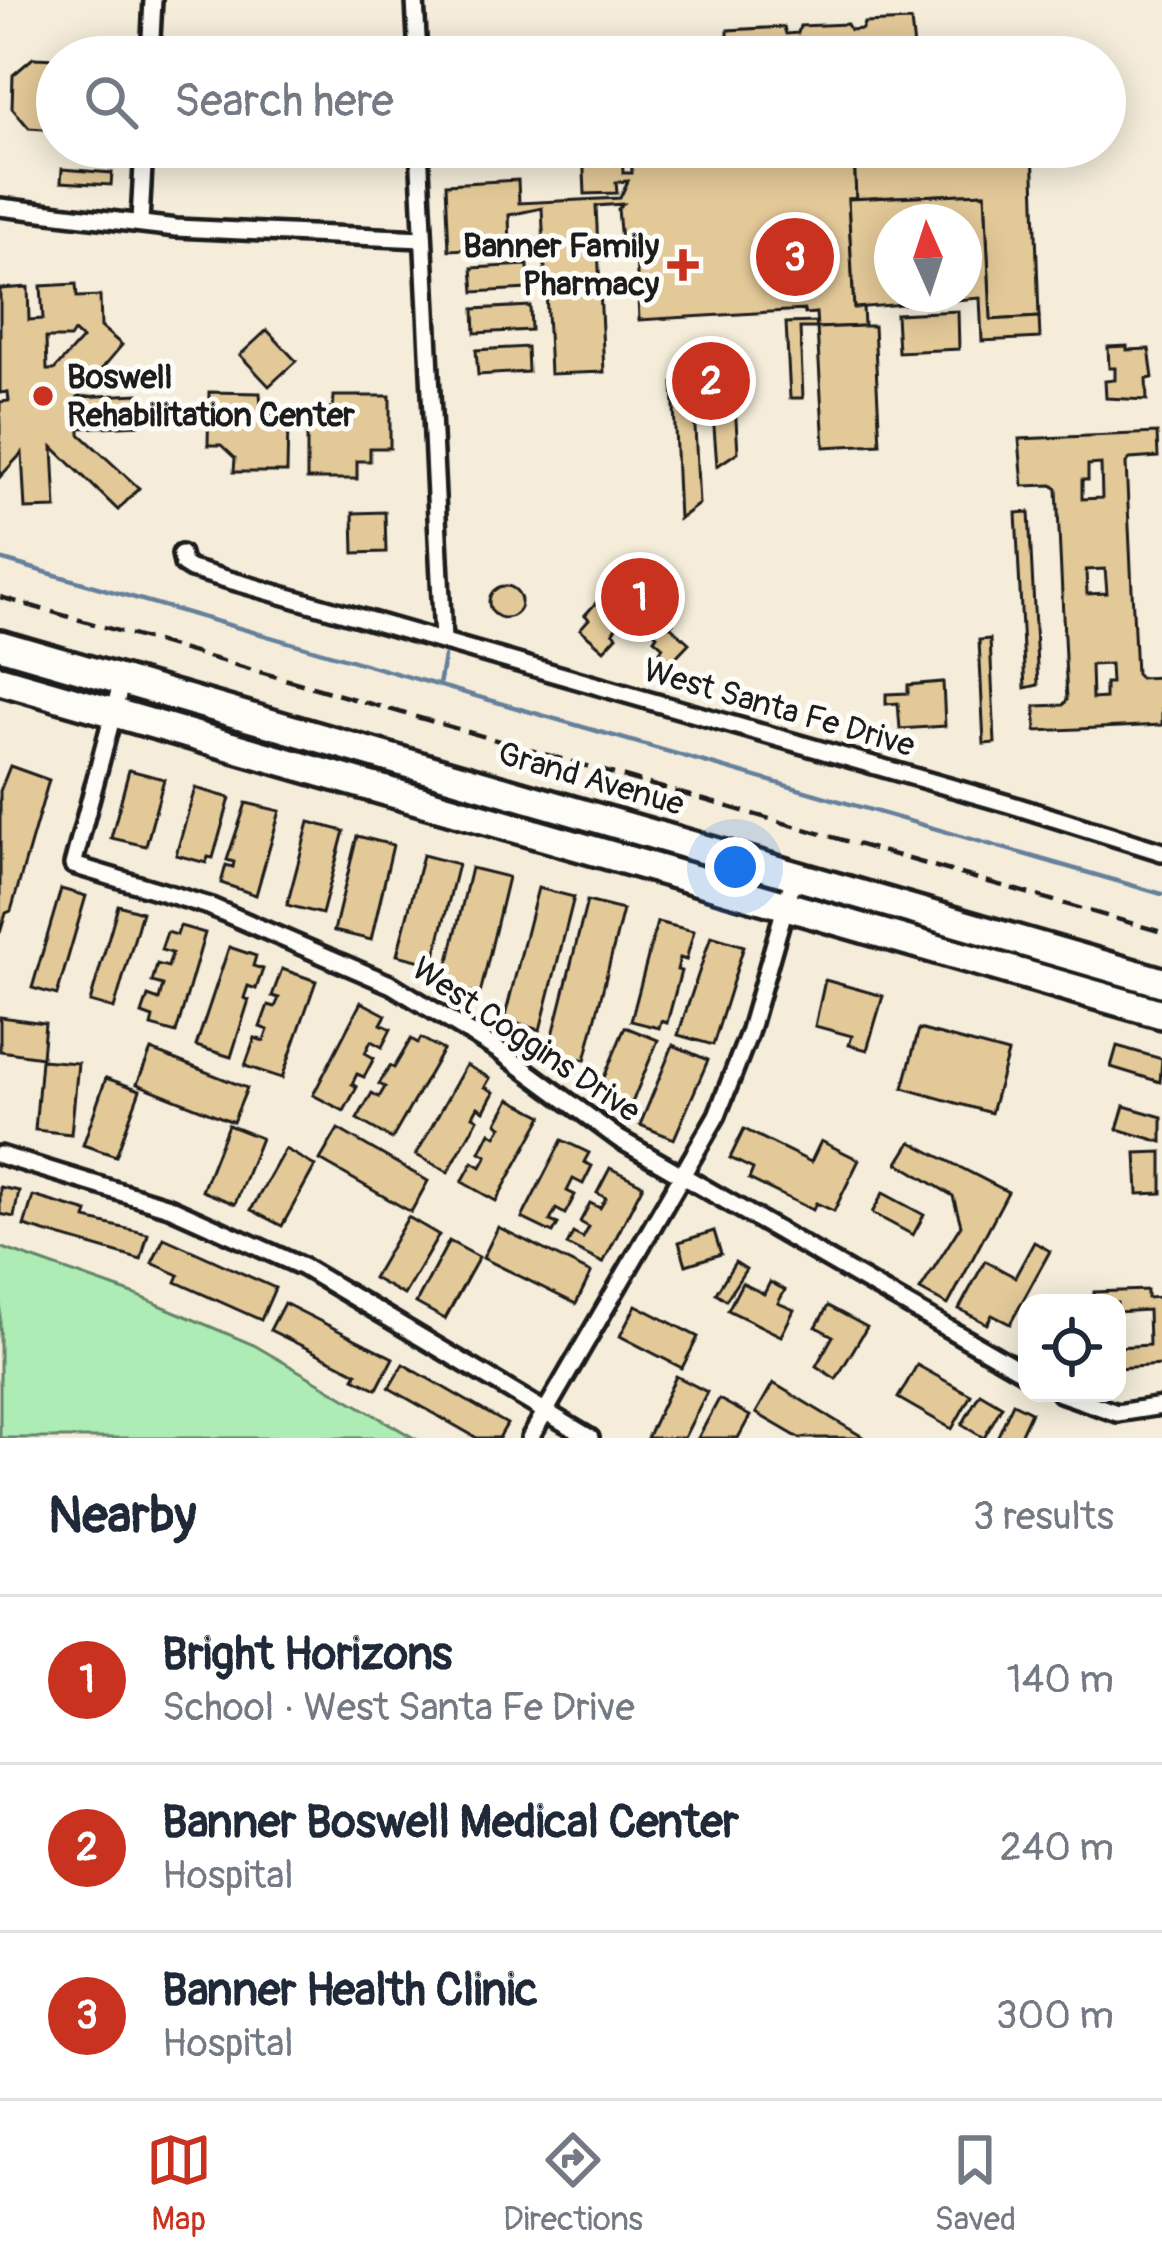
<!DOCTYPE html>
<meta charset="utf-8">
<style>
body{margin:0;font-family:Pangolin,sans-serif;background:#f2f2f3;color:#1f2937}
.controls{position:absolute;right:36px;bottom:36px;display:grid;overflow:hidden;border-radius:24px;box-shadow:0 6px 30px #0003}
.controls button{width:108px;height:108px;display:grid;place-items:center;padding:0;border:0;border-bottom:3px solid #e0e1e3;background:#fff;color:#1f2937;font:60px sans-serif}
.compass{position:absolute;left:874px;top:204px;width:108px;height:108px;border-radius:50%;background:#fff;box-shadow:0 6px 30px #0003;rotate:357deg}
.you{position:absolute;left:735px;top:867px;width:42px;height:42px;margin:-30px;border:9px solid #fff;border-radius:50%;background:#1a73e8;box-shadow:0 0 0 18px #1a73e833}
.badge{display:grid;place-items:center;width:78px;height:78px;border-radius:50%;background:#c8321e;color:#fff;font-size:39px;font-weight:700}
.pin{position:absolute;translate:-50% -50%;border:6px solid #fff;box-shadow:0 3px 12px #0006}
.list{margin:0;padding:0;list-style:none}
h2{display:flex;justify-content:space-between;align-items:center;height:156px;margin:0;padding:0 48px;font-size:51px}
h2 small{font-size:39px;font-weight:400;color:#747a83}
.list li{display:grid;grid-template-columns:78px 1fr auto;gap:36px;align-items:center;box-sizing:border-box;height:168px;padding:0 48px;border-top:3px solid #e0e1e3}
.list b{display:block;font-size:45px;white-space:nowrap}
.list p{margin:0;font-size:39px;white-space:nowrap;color:#747a83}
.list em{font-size:39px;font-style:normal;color:#747a83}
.icon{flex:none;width:66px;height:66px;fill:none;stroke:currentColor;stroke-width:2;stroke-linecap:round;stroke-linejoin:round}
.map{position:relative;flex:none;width:1162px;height:1438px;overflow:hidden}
.search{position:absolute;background:#fff;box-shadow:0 6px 30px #0003;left:36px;right:36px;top:36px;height:132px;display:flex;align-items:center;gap:30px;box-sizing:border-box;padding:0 42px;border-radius:66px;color:#747a83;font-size:45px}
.sheet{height:660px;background:#fff}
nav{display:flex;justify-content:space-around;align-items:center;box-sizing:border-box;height:168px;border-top:3px solid #e0e1e3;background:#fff;font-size:33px;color:#747a83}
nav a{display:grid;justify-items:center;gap:6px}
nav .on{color:#c8321e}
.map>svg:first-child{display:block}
.green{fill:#adedb5;stroke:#648468;stroke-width:3}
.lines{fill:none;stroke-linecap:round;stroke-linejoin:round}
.stream{stroke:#66809c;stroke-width:4.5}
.building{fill:#e3c998;stroke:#1c1c1c;stroke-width:3;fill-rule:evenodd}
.street-casing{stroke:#1c1c1c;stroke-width:24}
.highway-casing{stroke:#1c1c1c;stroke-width:36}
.street{stroke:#fdfcf7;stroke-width:15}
.highway{stroke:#fdfcf7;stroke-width:27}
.rail{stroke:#1c1c1c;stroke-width:4.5;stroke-dasharray:18 9;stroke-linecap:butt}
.poi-dot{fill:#c8321e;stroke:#fdfcf7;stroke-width:4.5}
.labels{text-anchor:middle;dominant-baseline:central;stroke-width:10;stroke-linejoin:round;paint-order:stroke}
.poi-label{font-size:33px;font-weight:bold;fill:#1c1c1c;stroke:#fdfcf7;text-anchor:end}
.street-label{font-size:33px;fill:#1c1c1c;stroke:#fdfcf7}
</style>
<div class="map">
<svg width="1162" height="1438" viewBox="0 0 1162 1438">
<rect width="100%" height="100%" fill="#f5edda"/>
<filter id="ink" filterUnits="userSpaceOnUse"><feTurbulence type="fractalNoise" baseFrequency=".00833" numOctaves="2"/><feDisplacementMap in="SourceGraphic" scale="24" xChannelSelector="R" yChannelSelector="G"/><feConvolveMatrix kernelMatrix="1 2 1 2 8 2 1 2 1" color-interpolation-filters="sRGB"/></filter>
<g filter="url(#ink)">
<!-- green -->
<polygon class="green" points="0,1247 136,1295 254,1345 414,1438 0,1438"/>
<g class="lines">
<!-- stream -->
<g class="stream">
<polyline points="0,559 1162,894"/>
<polyline points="439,685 444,657"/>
</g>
</g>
<!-- building -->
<g class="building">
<polygon points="911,21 915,57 728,57 728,30 784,27 786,34 798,33 800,26 847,24 850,30 862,29 864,23"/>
<polygon points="609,49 609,57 454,57 492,55"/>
<polygon points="33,58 57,59 57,130 29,128 12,108 13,75"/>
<polygon points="583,147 622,147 623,173 632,173 631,147 886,147 854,148 856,199 848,199 854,308 863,307 864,326 817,328 816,313 805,314 804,310 639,320 636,253 622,253 618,209 623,204 596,206 604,372 550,374 542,208 509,215 510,247 449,250 446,184 518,180 519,203 620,198 628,181 616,182 617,193 585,194"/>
<polygon points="1033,147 1039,317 991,320 985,193 856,199 854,148"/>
<polygon points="62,169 112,173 111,185 61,182"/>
<path d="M985,193l6,127 48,-3 1,21 -58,3 -2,-43 -126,10 -6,-109zM892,222h72v72h-72z"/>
<polygon points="528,265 529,289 474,292 472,268"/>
<path d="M76,284l1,13 23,-1 1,31 21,18 -44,52 60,-3 1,31 -59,3v6l59,54 -21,22 -65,-63 3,61 -31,1 -3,-56 -22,24v-75l9,-1 -1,-9 -8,1v-104l28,-2 1,33 14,-1 -2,-33zM74,332l8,7 -28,31h-7l-1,-32h24z"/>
<polygon points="530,306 531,330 475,333 474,309"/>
<polygon points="958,311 959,349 898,352 896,314"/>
<polygon points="816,322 817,328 800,328 803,398 790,398 786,323"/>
<polygon points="864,326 874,326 880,444 824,447 817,328"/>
<polygon points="267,330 296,361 269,386 240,355"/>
<polygon points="1127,346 1127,350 1149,349 1153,378 1146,379 1147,400 1106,398 1105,381 1115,380 1115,368 1109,368 1108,347"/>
<polygon points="527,347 528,372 478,375 476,350"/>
<polygon points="692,370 699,504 679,519 673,383"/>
<polygon points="733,373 738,452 717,466 711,388"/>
<polygon points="209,392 260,393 261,406 275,419 288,420 287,472 234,472 235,458 221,445 208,445"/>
<polygon points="334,396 390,396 390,448 370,448 370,461 357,461 357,479 307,479 307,422 318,421 330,408 333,411"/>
<path d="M1157,433l1,24 -28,2 -4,4 10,211 4,4 22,-1v48l-126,6 -1,-25 28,-1 4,-5 -10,-211 -5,-4 -29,1 -4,-47zM1101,464l1,34 -20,1v-19h6v-15zM1105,569l2,24 -20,1 -1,-24zM1110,664l1,19h-6v15l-13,1 -1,-34z"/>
<polygon points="385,512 386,552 354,553 353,513"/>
<polygon points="1029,512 1038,685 1025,688 1016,513"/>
<polygon points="620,576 625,581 629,576 642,587 646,582 655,591 651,595 658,602 653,607 673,623 670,626 689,643 672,661 660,651 663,647 654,639 657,635 628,608 613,632 617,636 604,650 580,629 589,619 585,615"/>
<circle cx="505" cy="602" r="16"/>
<polygon points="990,639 995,743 984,744 979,640"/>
<polygon points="943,682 945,726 900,729 898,703 886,704 886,694 908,693 908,685"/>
<polygon points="10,766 49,780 11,911 6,913 0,933 0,791"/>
<polygon points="129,770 164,779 146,846 111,838"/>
<polygon points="195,788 230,798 213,858 208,857 206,863 176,855"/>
<polygon points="246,803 280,811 256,895 221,883 226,865 233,867 234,862 227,860"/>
<polygon points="309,822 344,831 322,914 287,905"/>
<polygon points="357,836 393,845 371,940 334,931"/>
<polygon points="423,855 458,864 433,964 397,955"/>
<polygon points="471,868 508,877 480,994 443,986"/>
<polygon points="538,888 574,897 540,1030 504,1020"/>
<polygon points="61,889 86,896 57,995 32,988"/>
<polygon points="587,901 623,910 585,1060 549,1051"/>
<polygon points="118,905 142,912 114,1009 90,1002"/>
<polygon points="657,922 694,931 686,960 680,958 677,970 681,971 667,1023 661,1021 659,1028 631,1021"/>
<polygon points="180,926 205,933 176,1033 151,1026 153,1018 142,1014 148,996 159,1000 163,985 152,982 157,964 168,967 172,953 161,950 167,932 177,935"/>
<polygon points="711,936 744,946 713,1045 678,1035"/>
<polygon points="229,947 256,956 253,966 263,969 256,989 248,986 244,998 249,1000 231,1057 196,1046"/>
<polygon points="282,969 316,981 282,1078 245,1066 255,1038 264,1041 268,1030 260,1027 268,1005 275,1007 279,998 272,996"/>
<polygon points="825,980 883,996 867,1050 849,1045 852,1036 815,1026"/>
<polygon points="361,1002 386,1015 381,1024 391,1029 382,1047 371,1041 365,1053 374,1058 364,1077 357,1074 352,1084 357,1087 344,1111 313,1095"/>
<polygon points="0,1017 45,1023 42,1057 0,1051"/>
<polygon points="625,1027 658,1040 631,1105 598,1092"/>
<polygon points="919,1029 1008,1053 991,1113 903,1088"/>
<polygon points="421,1038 443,1050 392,1139 357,1119 372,1093 379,1097 385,1087 379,1084 390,1066 394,1068 411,1039 418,1043"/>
<polygon points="673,1045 708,1060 674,1139 640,1125"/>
<polygon points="1117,1046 1162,1059 1160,1082 1111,1067"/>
<polygon points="151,1050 247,1088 233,1122 137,1084"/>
<polygon points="41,1060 78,1063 71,1134 35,1130"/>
<polygon points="466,1065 490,1078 485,1087 494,1092 484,1111 478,1107 473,1116 478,1119 448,1172 416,1155"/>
<polygon points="106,1078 140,1090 116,1156 83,1145"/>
<polygon points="510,1099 543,1116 496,1201 462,1182 473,1162 481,1167 487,1156 480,1152 490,1132 496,1136 502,1126 497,1123"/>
<polygon points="1124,1106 1162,1117 1162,1142 1117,1129"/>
<polygon points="228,1125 261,1138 235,1204 202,1191"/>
<polygon points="338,1129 428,1181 411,1212 320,1160"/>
<polygon points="744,1129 811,1162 821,1141 859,1160 834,1211 816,1203 813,1210 749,1179 753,1169 730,1158"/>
<polygon points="562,1140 589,1153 584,1162 592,1166 583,1184 573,1179 567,1191 575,1195 565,1214 556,1209 550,1221 558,1224 553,1233 522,1218"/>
<polygon points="911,1142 1008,1192 948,1305 920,1290 961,1225 953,1196 898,1163"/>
<polygon points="285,1149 315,1166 282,1226 251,1210"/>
<polygon points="1162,1152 1162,1193 1138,1194 1136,1153"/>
<polygon points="610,1168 643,1185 603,1263 567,1245 573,1233 583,1238 589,1227 580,1222 590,1203 600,1208 606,1198 597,1193"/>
<polygon points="0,1187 19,1191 14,1217 0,1214"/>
<polygon points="883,1193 924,1215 913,1235 872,1213"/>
<polygon points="33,1196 88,1212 86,1219 148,1234 141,1260 24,1226"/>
<polygon points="408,1217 439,1235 404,1295 373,1278"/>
<polygon points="498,1227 591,1273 576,1304 483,1258"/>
<polygon points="714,1231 721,1254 686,1265 679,1242"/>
<polygon points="164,1238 275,1288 261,1320 176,1282 179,1275 152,1263"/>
<polygon points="449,1241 479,1257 445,1319 416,1303"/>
<polygon points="1034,1242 1050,1251 1010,1324 992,1315 987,1324 959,1309 985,1261 1015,1277"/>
<polygon points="735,1262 746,1269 726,1300 716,1293"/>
<polygon points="770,1282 785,1290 778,1303 794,1310 781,1336 728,1310 742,1283 764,1294"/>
<polygon points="1147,1290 1147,1298 1162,1297 1162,1365 1117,1368 1117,1347 1149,1345 1148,1310 1117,1312 1117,1303 1094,1303 1094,1292"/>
<polygon points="284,1303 393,1358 377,1389 354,1378 357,1373 270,1330"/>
<polygon points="636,1305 698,1337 682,1368 620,1336"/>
<polygon points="828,1306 867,1327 836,1379 816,1366 833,1336 816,1327"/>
<polygon points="403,1364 507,1424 499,1438 477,1438 389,1388"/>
<polygon points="917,1365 971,1395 952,1429 898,1398"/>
<polygon points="676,1376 707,1392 684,1438 647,1438"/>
<polygon points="773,1383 863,1437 863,1438 799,1438 756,1413"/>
<polygon points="980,1393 1002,1406 984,1438 962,1425"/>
<polygon points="719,1399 750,1416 738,1438 698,1438"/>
<polygon points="1013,1403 1031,1412 1019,1438 997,1438"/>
</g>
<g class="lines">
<!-- street casing -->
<g class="street-casing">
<g id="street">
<polyline points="415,0 418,57"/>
<polyline points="150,57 153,0"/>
<polyline points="419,147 443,640"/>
<polyline points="0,207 176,228 423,239"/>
<polyline points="140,221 144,147"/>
<polyline points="181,554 183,564 191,569 1012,805 1162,852"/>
<polyline points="122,680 73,865 209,906 392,985 498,1050 619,1139 1027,1374"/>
<polyline points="0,1155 169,1207 303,1267 590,1438"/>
<polyline points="1060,1393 1117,1413 1162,1406"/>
<polyline points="530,1438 717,1115 749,1033 794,876"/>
</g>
</g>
<!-- highway casing -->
<g class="highway-casing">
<g id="highway">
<polyline points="0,645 1162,982"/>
<polyline points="0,680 1162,1014"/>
</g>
</g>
<!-- street -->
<use href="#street" class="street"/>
<!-- highway -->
<use href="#highway" class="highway"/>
<!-- rail -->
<polyline class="rail" points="0,597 1162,932"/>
</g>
</g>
<!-- markers -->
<g class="poi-dot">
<path d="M677 247h12v12h12v12h-12v12h-12v-12h-12v-12h12z"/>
<circle cx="43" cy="396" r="12"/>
</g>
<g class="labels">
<!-- poi labels -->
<g class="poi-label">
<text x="659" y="246">Banner Family<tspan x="659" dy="38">Pharmacy</tspan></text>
<text x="67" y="377" text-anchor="start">Boswell<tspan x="67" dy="38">Rehabilitation Center</tspan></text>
</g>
<!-- street labels -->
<g class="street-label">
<text transform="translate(779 708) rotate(16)">West Santa Fe Drive</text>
<text transform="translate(591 779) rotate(16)">Grand Avenue</text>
<text transform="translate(526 1040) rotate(34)">West Coggins Drive</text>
</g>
</g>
</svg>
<div class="controls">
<button><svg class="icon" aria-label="locate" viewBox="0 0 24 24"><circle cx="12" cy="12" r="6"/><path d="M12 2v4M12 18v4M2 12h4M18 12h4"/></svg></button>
</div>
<svg class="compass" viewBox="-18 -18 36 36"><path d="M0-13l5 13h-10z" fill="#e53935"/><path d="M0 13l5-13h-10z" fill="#747a83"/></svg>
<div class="you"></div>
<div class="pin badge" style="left:640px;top:597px">1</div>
<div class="pin badge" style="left:711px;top:381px">2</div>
<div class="pin badge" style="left:795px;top:257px">3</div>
<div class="search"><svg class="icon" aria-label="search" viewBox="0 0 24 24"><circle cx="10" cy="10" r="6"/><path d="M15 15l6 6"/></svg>Search here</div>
</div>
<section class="sheet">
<h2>Nearby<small>3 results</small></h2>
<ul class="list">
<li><span class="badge">1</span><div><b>Bright Horizons</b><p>School · West Santa Fe Drive</p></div><em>140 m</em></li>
<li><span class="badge">2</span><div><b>Banner Boswell Medical Center</b><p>Hospital</p></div><em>240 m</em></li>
<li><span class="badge">3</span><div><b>Banner Health Clinic</b><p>Hospital</p></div><em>300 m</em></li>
</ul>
</section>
<nav>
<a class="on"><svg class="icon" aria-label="map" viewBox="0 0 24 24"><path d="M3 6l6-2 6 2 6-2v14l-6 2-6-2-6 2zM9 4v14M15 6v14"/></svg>Map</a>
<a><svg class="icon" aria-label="directions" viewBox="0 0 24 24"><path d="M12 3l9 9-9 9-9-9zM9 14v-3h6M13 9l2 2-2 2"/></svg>Directions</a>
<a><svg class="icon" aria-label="saved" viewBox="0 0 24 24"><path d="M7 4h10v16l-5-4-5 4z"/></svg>Saved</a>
</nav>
